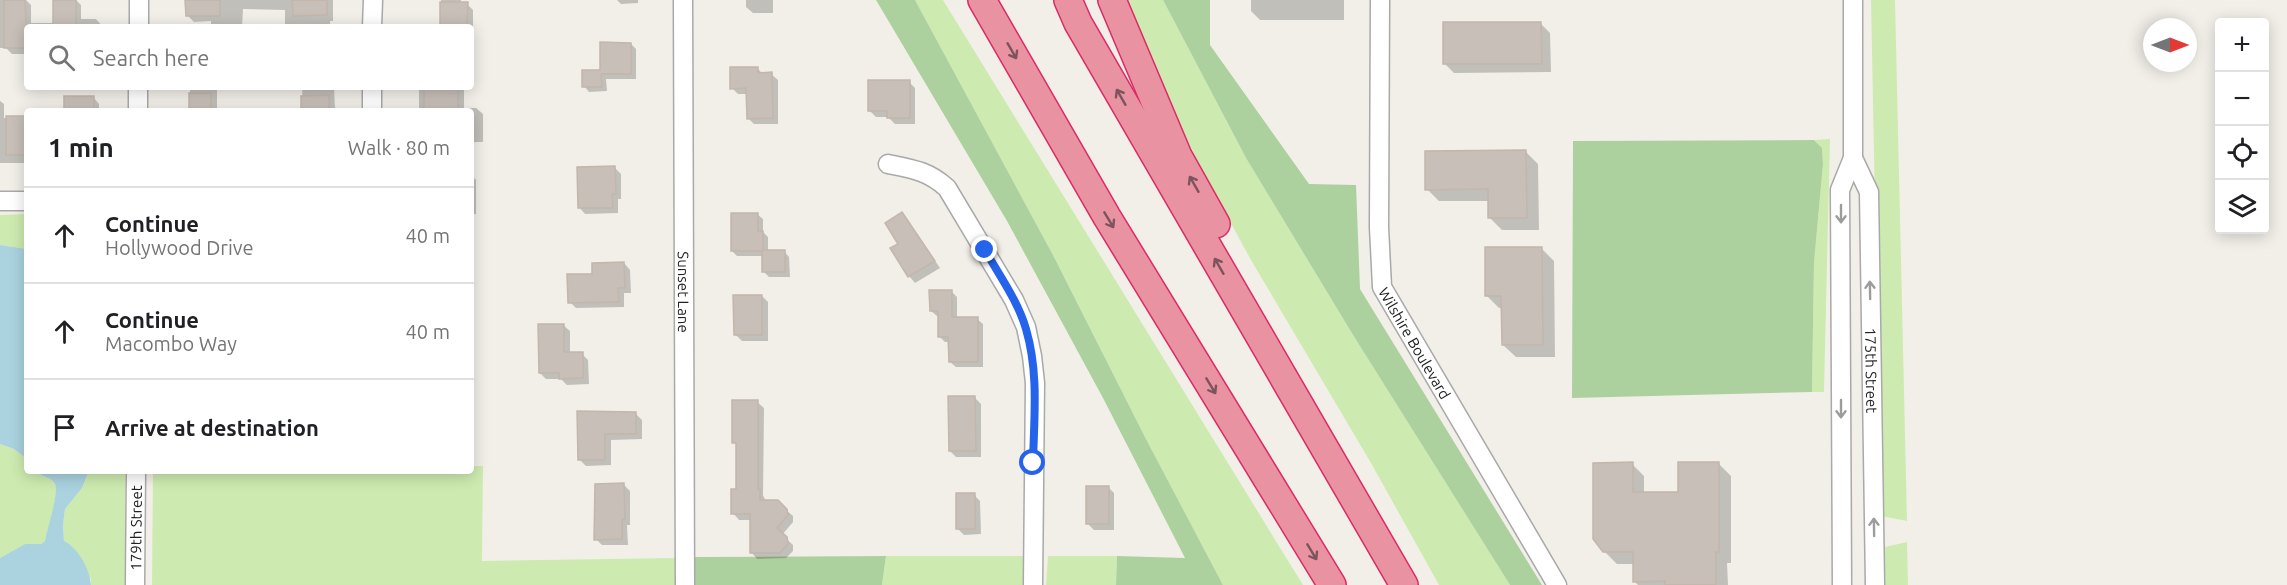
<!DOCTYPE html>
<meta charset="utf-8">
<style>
body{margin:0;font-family:Ubuntu,sans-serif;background:#f6f6f6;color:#202124}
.controls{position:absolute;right:18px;top:18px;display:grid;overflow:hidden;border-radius:6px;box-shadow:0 3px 15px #0003}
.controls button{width:54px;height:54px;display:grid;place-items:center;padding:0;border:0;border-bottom:2px solid #e0e0e0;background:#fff;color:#202124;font:30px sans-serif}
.compass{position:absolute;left:2143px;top:18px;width:54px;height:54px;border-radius:50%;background:#fff;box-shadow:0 3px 15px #0003;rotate:90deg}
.stop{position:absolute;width:18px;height:18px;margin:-14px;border:4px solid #2563eb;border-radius:50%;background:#fff}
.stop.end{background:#2563eb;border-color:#fff;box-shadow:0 2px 6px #0008}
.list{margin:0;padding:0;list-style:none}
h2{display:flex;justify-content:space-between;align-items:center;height:78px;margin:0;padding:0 24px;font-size:26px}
h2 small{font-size:20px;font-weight:400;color:#757577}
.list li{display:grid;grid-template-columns:39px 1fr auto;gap:18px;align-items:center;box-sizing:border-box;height:96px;padding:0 24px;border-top:2px solid #e0e0e0}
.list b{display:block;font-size:22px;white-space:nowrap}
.list p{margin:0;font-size:20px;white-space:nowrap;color:#757577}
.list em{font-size:20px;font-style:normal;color:#757577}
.icon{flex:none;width:33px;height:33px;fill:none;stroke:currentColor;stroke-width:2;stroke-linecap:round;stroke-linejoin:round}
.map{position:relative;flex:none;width:2287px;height:585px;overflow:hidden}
.search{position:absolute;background:#fff;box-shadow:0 3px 15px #0003;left:24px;top:24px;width:450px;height:66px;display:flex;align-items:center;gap:15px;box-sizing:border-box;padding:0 21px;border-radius:6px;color:#757577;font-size:22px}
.panel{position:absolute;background:#fff;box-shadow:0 3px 15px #0003;left:24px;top:108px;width:450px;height:366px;border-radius:6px}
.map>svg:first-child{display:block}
.grass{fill:#cdebb0}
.forest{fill:#add19e}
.water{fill:#aad3df}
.shadow{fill:#0003}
.building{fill:#c7bfb8;stroke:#c4b6ab;stroke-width:1.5}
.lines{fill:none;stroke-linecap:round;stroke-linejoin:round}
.minor-casing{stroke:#a9a9a9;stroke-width:21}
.highway-casing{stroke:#dc2a67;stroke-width:30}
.minor{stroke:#fff;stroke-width:18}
.highway{stroke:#e892a2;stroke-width:27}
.oneway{stroke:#7b545c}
.oneway2{stroke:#9c9c9c}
.route{stroke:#2563eb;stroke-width:8}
.labels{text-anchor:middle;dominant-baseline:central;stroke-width:4.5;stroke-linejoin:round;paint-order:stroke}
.street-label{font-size:15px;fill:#222;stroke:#fff}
</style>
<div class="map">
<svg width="2287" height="585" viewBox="0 0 2287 585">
<rect width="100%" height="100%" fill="#f2efe9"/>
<!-- grass -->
<g class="grass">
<polygon points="915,0 943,0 1303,585 1223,585 1146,439 1053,255"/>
<polygon points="1128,0 1163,0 1246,158 1353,335 1510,585 1439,585 1371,463 1251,260 1198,163 1167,96"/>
<polygon points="1871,0 1895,0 1907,521 1881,516"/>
<polygon points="1830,139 1824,392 1812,392 1814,263 1823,164 1822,148 1814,140"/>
<polygon points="27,214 27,249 0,245 0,215"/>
<path d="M0,444l14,5 13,10v12h9c5,6 16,6 19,13 4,10 -7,45 -10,57l-4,3h-16l-25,14z"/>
<polygon points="471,466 483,466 482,561 675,558 675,585 152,585 153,471 471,471"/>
<polygon points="89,471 125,471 125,585 91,585 91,579 64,541 63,525 65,509 82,488"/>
<polygon points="1907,542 1908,585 1884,585 1885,547"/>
<polygon points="886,556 1028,556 1027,585 882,585"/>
<polygon points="1048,556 1117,556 1116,585 1046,585"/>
</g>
<!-- forest -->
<g class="forest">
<polygon points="876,0 915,0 1053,255 1146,439 1223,585 1116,585 1117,556 1185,558 1103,398 1007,221"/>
<polygon points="1163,0 1210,0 1210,45 1309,184 1356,185 1360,289 1542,585 1510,585 1353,335 1246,158"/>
<polygon points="1814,140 1822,148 1823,164 1814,263 1812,392 1572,398 1573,141"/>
<polygon points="886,556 882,585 694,585 694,557"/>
</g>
<!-- water -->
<g class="water">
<polygon points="0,245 27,249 27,459 14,449 0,444"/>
<path d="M36,471h53l-7,17 -17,21 -2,16 1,16c14,7 26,28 27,44h-91v-27l25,-14h16l4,-3c2,-12 14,-47 10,-57 -3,-7 -14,-7 -19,-13z"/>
</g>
<!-- shadow -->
<g class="shadow">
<polygon points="0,0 26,0 31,5 31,23 55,23 55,0 76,0 81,5 81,19 96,19 103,27 27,27 27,54 12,54 6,48 0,48"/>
<polygon points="187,0 333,0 333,21 330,21 330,27 285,27 285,10 243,9 242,27 211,27 211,21 194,22 187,15"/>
<polygon points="441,0 461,0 461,4 467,4 473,10 473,50 471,50 471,27 419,27 419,24 441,24"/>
<polygon points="617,0 638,0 638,3 621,4"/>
<polygon points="746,0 773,0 773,13 753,13 746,7"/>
<polygon points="1251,0 1344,0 1344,20 1260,20 1251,11"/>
<polygon points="1541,24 1550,33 1551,72 1454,73 1444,63"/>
<polygon points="631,44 636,49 636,79 606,79 607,91 589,92 584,86"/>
<polygon points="757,68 763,74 771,74 778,80 778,124 754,124 748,118 748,94 738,94 732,88"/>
<polygon points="909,82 915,88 915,124 895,124 888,117 876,117 870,111"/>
<rect x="190" y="87" width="27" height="24"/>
<polygon points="302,87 334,87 335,111 303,111"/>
<polygon points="419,87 464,87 464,108 476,108 483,114 483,142 471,142 471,111 419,111"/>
<polygon points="93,97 99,104 99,111 66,111"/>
<polygon points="0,101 4,104 4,118 27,117 27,163 0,163"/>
<polygon points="1526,152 1538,164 1539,230 1502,230 1490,218 1489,201 1439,201 1427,189"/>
<polygon points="615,168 621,174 621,199 618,199 618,213 585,214 579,207"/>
<polygon points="471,175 476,180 476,214 471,214"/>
<polygon points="757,214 763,219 763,232 768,237 768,252 784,251 789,257 790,277 769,277 763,271 763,256 737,256 732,251"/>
<polygon points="902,214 940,268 915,283 909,276 892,248 900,244"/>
<polygon points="1542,249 1554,261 1555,357 1516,357 1503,345 1503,308 1499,308 1486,295"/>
<polygon points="624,263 630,270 631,293 624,293 624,307 576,308 570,302 594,275"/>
<polygon points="951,291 957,297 957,319 977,319 983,324 983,367 956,367 950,362 950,342 945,342 940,337 940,316 937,316 931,311"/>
<polygon points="762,296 768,302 768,341 742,341 735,334"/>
<polygon points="563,325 570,331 570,354 582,354 588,360 589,384 567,385 561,379 546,379 540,373"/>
<polygon points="975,398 981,404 981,457 956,457 950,451"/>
<polygon points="757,402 764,408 763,495 766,502 786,510 793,516 793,522 782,535 793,545 793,551 786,558 757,559 751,552 751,520 739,520 733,513 738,491 738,446 734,442"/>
<polygon points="579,413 636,414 642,420 642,439 611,440 611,465 586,466 579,459"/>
<polygon points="1718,463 1731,476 1731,563 1727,563 1728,585 1638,585 1634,581 1634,564 1617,564 1604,551 1632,464 1644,476 1644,493 1680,493"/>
<polygon points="623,484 630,491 630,525 627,525 628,545 602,545 596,539"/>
<polygon points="1108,487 1114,493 1114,530 1094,530 1088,524"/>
<polygon points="974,495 980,501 981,534 964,535 958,529"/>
</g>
<!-- building -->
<g class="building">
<polygon points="4,0 25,0 27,48 4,48"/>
<rect x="53" y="0" width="23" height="27"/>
<polygon points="185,0 220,0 220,16 186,16"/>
<polygon points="292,0 327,0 327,15 293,16"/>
<polygon points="440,2 468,2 467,27 440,27"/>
<polygon points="1443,22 1541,22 1542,64 1443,64"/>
<polygon points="600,42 631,43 631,74 601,74 602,87 582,87 582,70 600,70"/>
<polygon points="730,67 758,67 758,73 772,72 773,118 747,119 746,88 730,89"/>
<polygon points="868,80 910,80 910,118 887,118 887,111 868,111"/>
<rect x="424" y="87" width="34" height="24"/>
<rect x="189" y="93" width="22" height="18"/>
<polygon points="329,95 329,111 301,111 301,96"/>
<rect x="64" y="96" width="30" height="15"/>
<rect x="6" y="116" width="21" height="39"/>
<polygon points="1526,150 1527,218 1488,218 1488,189 1425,190 1425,151"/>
<polygon points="615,166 616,194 612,194 613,208 578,208 577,167"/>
<polygon points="902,212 935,261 908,277 890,248 898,244 885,223"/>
<polygon points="731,213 758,213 758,231 763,231 763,250 785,250 785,272 762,272 762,251 731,251"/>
<polygon points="1485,247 1542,247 1543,345 1502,345 1501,296 1485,296"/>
<polygon points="624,262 625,288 618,288 619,302 568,303 567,274 592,274 592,263"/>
<polygon points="929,290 952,290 952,317 978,317 978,362 949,362 948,337 938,337 938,311 930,311"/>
<polygon points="733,295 762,295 762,335 734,335"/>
<polygon points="538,324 564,324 564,352 583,352 583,378 559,379 559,373 539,373"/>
<polygon points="948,396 975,396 976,451 949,451"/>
<polygon points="732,400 758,400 758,489 760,489 760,500 778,500 787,509 788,515 777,528 787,537 788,544 780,553 750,553 750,514 731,514 731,489 736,489 736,443 732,443"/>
<polygon points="577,411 636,412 636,434 605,434 605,460 578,460"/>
<polygon points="1633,462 1633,492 1678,492 1678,462 1719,462 1719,552 1716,552 1716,585 1665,585 1665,581 1633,582 1633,552 1603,552 1593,539 1593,463"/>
<polygon points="624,483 625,519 622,519 622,539 594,540 595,484"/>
<rect x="1086" y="486" width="23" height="38"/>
<rect x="956" y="493" width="19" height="36"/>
</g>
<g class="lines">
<!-- minor casing -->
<g class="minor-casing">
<g id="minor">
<path id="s1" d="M683,0l2,585"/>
<path id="s2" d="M1380,0l-1,227 3,60 175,298"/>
<polyline points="139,27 139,0"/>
<polyline points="372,27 373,0"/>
<polyline points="372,87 372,111"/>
<polyline points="138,111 138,87"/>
<path id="s3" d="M1853,158l16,34 6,393"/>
<path d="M888,164c25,5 40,7 59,24l67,112 12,27 6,29 3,27 -2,202"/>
<polyline points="0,201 27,201"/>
<path id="s4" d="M135,585l1,-114"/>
<polyline points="1842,585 1840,190 1853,158 1853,0"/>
</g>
</g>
<!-- highway casing -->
<g class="highway-casing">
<g id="highway">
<polyline points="982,0 1107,217 1332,585"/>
<polyline points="1068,0 1078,23 1404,585"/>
<polyline points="1112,0 1178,156 1216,224"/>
</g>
</g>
<!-- minor -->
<use href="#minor" class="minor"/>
<!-- highway -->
<use href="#highway" class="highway"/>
</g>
<!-- one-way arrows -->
<defs><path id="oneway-shaft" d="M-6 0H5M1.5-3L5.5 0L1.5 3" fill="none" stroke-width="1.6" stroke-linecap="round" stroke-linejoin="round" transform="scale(1.5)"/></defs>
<g class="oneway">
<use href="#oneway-shaft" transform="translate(1012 51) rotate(60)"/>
<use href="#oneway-shaft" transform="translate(1121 97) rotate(-120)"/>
<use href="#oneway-shaft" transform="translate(1194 184) rotate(-120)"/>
<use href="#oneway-shaft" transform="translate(1109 220) rotate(59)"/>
<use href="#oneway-shaft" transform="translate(1219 266) rotate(-120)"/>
<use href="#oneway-shaft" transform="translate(1211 386) rotate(59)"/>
<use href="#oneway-shaft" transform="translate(1312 552) rotate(59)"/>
</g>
<g class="oneway2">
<use href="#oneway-shaft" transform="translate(1841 214) rotate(90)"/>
<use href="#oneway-shaft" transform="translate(1870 290) rotate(-91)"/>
<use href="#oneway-shaft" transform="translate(1841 409) rotate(90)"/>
<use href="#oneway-shaft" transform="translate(1874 527) rotate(-91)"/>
</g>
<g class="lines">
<!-- route -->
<path class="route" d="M985,250c14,25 33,51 41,79 13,44 8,89 7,134"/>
</g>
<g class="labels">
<!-- street labels -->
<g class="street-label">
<text stroke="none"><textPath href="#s1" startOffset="292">Sunset Lane</textPath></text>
<text stroke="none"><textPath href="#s2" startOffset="352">Wilshire Boulevard</textPath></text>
<text stroke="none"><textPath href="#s3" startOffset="216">175th Street</textPath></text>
<text stroke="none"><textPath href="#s4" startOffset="57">179th Street</textPath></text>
</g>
</g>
</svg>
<div class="controls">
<button>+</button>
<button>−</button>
<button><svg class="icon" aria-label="locate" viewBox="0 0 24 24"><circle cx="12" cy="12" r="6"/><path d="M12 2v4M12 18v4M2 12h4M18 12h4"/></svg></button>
<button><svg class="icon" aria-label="layers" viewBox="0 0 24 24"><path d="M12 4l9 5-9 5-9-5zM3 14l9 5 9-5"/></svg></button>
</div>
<svg class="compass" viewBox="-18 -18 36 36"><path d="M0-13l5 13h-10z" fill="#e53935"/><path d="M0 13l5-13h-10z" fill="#757577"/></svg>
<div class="stop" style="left:1033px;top:463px"></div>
<div class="stop end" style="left:985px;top:250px"></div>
<div class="search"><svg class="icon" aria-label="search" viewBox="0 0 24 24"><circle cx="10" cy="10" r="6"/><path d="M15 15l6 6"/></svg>Search here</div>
<section class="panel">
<h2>1 min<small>Walk · 80 m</small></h2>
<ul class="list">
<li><svg class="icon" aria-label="ahead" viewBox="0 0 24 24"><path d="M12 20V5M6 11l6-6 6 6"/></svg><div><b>Continue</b><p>Hollywood Drive</p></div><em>40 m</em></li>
<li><svg class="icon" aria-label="ahead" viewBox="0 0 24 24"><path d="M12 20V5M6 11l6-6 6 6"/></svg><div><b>Continue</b><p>Macombo Way</p></div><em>40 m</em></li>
<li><svg class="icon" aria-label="arrive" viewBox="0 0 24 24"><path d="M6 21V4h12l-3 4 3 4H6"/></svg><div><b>Arrive at destination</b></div></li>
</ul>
</section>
</div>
